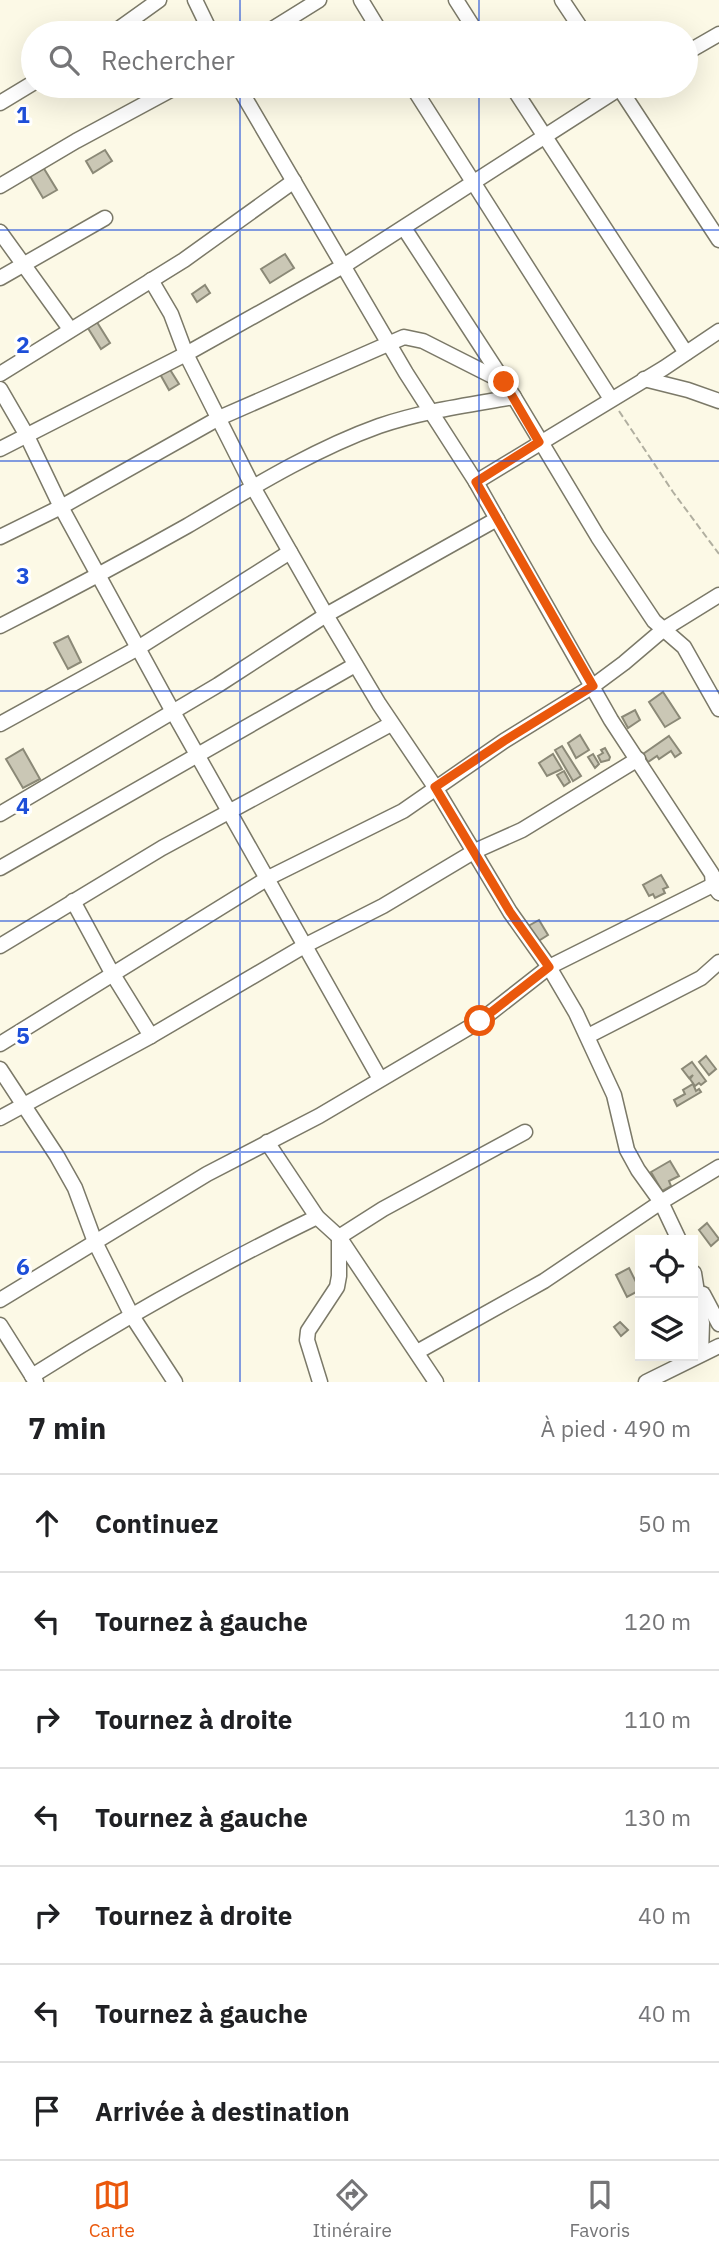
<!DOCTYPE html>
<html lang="fr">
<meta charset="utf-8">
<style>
body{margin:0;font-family:"IBM Plex Sans",sans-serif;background:#f6f6f6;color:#202124}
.controls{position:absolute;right:21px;bottom:21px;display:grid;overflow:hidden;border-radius:0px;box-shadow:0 7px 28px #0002}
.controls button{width:63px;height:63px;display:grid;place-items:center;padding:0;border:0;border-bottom:2px solid #e0e0e0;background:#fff;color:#202124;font:35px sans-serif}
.stop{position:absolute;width:21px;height:21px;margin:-16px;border:5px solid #ea580c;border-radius:50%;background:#fff}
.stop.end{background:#ea580c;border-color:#fff;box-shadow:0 2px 7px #0008}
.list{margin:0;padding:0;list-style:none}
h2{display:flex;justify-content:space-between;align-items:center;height:91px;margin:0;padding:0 28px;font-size:30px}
h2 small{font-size:23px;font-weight:400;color:#757577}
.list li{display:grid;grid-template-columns:46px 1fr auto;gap:21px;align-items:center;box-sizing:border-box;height:98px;padding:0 28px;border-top:2px solid #e0e0e0}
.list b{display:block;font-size:26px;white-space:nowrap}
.list em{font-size:23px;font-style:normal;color:#757577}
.icon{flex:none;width:38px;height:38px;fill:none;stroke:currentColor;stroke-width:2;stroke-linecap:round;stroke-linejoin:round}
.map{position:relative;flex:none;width:719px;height:1382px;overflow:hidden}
.search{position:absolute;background:#fff;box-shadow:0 7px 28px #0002;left:21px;right:21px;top:21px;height:77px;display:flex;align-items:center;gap:18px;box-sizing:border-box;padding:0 24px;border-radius:38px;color:#757577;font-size:26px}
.sheet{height:777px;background:#fff}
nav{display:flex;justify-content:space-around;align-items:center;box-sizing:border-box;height:98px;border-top:2px solid #e0e0e0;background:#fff;font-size:19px;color:#757577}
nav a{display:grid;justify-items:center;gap:4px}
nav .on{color:#ea580c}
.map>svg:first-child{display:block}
.building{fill:#cac7b5;stroke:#8b8977;stroke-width:2}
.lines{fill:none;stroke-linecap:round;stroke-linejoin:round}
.minor-casing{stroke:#7b7968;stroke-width:17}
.path{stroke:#b1afa0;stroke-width:2;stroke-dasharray:7 3.5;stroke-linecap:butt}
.minor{stroke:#fff;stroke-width:14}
.route{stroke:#ea580c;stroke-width:9}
.grid{fill:none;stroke:#1d4ed8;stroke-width:2;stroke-opacity:0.55}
.grid-label{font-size:23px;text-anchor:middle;font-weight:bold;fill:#1d4ed8;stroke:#fff;stroke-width:6;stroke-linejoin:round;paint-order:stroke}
</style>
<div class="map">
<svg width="719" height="1382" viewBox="0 0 719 1382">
<rect width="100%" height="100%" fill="#fcf9e6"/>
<!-- building -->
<g class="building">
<polygon points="105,150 112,161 93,173 86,161"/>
<polygon points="43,167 57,190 43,198 30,176"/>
<polygon points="285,254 294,268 270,283 261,269"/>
<polygon points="205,285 210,293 197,302 192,294"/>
<polygon points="95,319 110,343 101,349 86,325"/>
<polygon points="169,368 179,384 169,390 160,374"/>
<polygon points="68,636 81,662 68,669 54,643"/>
<polygon points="663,692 680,718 665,727 649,702"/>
<polygon points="635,710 640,720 628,728 622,717"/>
<polygon points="580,735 589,750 576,758 568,743"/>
<polygon points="669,736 681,753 675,757 671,751 659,759 657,756 648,762 643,754"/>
<polygon points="562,746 581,776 573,781 555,750"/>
<polygon points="605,748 610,757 609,760 601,762 598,756 603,753 601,750"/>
<polygon points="23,749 40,779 23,788 6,759"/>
<polygon points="553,754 562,769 547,776 539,763"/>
<polygon points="593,754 599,764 595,768 588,757"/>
<polygon points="564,771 570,782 564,786 557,775"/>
<polygon points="661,875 668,887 663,889 665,893 655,898 653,894 649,896 643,885"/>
<polygon points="539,920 548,935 532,945 523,929"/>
<polygon points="706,1056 716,1069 709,1075 699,1062"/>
<polygon points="692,1062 706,1081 701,1085 699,1083 695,1086 690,1079 693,1075 689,1078 682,1069"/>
<polygon points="693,1084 696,1091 699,1089 701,1092 677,1106 674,1100 685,1094 683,1090"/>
<polygon points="670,1161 679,1176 669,1181 671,1186 662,1191 651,1172"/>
<polygon points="707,1223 719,1239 711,1246 699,1230"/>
<polygon points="629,1268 640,1290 627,1297 616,1275"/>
<polygon points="620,1322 628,1330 621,1336 614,1327"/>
</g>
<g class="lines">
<!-- minor casing -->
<g class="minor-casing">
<g id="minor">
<polyline points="195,0 211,33"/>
<polyline points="361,0 381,33"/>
<polyline points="456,0 477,33"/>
<polyline points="562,0 584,33"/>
<polyline points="113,33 159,0"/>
<polyline points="266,33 319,0"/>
<polyline points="686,53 719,34"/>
<polyline points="238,86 406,373 476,482 611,720 712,874 713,885 719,893"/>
<polyline points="412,86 611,399"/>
<polyline points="512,86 686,353"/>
<polyline points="618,86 719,240"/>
<polyline points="0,103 33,83"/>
<polyline points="0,186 76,141 178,86"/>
<polyline points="404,228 514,397 598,537 654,621 684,647 719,709"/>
<polyline points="0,232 70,329"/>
<polyline points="0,278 105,218"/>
<polyline points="151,280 171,314 186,354 253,487 326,615 379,704 435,787 510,912 549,967 576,1013 614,1095 627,1150 638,1170 661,1202 679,1240"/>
<polyline points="0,374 184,260 294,181"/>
<polyline points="644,379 688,390 719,401"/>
<polyline points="0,389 26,434 61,507 173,712 380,1079"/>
<polyline points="0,449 186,354 345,265 623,86"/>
<polyline points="476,482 664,368 719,331"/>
<polyline points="0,537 61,507 219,418 404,337 423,341 504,382"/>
<path d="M0,626c63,-32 125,-65 187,-100 61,-36 125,-76 192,-100 44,-15 90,-21 135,-29"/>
<polyline points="0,724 138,648 290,552"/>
<polyline points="0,814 218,685 326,615 497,519"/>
<polyline points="0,868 355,665"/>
<polyline points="73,901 112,973 151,1036"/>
<polyline points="0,946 162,848 391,724"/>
<polyline points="588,1036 701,978 719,962"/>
<polyline points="0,1044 268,878 403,811 504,741 593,686 624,663 664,629 719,595"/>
<polyline points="0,1069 57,1156 75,1188 95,1242 132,1316 175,1382"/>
<polyline points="0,1118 151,1036 306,945 383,906 475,851 522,830 638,759"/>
<polyline points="267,1142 317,1217 339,1237 436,1382"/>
<polyline points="694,1273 702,1323 701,1354"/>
<polyline points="703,1294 719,1324"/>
<polyline points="0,1300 207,1174 319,1116 480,1021 549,967 713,885 719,879"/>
<polyline points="0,1325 36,1382"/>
<polyline points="417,1352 544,1281 661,1202 719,1167"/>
<path d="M32,1376c93,-59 186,-111 285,-159"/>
<polyline points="320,1382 307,1340 308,1331 337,1287 339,1276 339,1237 383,1209 525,1132"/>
<polyline points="646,1382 719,1346"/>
</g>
</g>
<!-- path -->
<polyline class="path" points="619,411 673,492 719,554"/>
<!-- minor -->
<use href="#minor" class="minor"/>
</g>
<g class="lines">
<!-- route -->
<polyline class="route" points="480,1021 549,967 510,912 435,787 504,741 593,686 476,482 539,442 504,382"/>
</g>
<!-- grid -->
<path class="grid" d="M240,0v33M479,0v33M240,86v1296M479,86v1296M0,230h719M0,461h719M0,691h719M0,921h719M0,1152h719"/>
<g class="grid-label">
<text x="23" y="123">1</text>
<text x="23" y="353">2</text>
<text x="23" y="584">3</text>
<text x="23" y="814">4</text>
<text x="23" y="1044">5</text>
<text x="23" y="1275">6</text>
</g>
</svg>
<div class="controls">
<button><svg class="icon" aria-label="locate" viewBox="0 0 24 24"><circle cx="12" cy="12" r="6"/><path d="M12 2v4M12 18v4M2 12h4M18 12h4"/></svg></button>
<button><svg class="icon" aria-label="layers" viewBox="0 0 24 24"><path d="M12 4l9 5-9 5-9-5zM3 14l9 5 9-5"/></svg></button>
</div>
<div class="stop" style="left:480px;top:1021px"></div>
<div class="stop end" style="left:504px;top:382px"></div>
<div class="search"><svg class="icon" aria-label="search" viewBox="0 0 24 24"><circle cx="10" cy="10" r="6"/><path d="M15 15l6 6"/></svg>Rechercher</div>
</div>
<section class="sheet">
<h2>7 min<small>À pied · 490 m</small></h2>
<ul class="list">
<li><svg class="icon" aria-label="ahead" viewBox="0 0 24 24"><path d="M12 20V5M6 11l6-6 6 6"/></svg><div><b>Continuez</b></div><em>50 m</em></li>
<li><svg class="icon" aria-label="left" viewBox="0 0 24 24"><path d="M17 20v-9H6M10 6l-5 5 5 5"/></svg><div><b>Tournez à gauche</b></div><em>120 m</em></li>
<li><svg class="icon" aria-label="right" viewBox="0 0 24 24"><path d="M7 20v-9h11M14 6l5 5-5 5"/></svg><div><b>Tournez à droite</b></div><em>110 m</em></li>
<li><svg class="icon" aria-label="left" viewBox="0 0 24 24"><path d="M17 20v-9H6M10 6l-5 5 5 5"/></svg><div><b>Tournez à gauche</b></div><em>130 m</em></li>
<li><svg class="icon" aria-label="right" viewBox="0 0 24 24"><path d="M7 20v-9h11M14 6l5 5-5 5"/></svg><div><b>Tournez à droite</b></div><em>40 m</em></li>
<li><svg class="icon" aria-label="left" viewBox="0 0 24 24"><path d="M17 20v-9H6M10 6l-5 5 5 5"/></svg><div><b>Tournez à gauche</b></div><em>40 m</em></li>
<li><svg class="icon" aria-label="arrive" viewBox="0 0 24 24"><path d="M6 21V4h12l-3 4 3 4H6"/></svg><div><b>Arrivée à destination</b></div></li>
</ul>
</section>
<nav>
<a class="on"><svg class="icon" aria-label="map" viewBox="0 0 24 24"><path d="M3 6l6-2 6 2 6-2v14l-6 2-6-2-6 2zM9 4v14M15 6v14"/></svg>Carte</a>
<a><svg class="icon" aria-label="directions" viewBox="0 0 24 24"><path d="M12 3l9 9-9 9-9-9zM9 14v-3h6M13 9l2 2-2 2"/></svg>Itinéraire</a>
<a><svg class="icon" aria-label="saved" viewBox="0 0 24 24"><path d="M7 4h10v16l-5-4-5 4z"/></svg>Favoris</a>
</nav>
